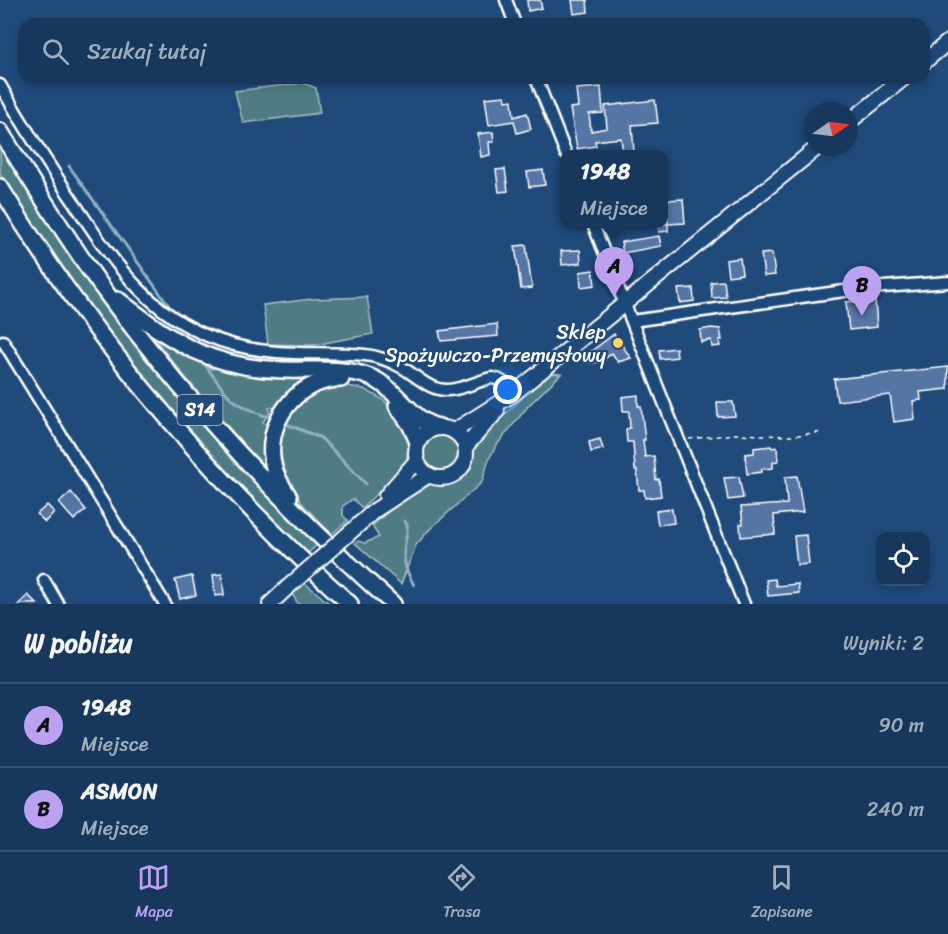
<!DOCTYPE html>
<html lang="pl">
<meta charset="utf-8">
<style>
body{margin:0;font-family:Sriracha,sans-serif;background:#244365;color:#f1f3f6}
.controls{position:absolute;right:18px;bottom:18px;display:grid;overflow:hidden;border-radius:12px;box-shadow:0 3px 9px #0003}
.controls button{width:54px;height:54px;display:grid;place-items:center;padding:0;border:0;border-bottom:2px solid #365272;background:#17385c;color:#f1f3f6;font:30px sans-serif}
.compass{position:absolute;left:804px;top:102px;width:54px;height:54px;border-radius:50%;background:#17385c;box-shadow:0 3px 9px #0003;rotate:76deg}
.you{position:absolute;left:508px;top:390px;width:21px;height:21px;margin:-15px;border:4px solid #fff;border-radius:50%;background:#1a73e8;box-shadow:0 0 0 9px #1a73e833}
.badge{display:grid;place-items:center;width:39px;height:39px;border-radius:50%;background:#bca0f2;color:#111;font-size:20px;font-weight:700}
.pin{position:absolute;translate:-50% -50px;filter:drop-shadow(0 2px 3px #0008)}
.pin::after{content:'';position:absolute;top:32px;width:21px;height:18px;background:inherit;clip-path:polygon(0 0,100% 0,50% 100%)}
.popup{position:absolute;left:560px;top:150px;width:108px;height:78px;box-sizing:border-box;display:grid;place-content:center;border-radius:12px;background:#17385c;filter:drop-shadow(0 2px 4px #0005);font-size:20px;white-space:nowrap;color:#9eacbb}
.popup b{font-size:22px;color:#f1f3f6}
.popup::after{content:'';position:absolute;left:50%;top:100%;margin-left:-12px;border:12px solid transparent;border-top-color:#17385c}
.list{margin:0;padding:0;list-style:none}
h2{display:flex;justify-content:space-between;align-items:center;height:78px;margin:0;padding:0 24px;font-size:26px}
h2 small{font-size:20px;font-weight:400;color:#9eacbb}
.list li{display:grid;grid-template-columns:39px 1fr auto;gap:18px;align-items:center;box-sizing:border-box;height:84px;padding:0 24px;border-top:2px solid #365272}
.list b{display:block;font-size:22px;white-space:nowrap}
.list p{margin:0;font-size:20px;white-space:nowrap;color:#9eacbb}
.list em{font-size:20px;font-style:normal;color:#9eacbb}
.icon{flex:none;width:33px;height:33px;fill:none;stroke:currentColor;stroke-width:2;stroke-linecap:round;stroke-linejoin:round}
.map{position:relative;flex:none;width:948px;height:604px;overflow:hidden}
.search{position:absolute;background:#17385c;box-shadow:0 3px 9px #0003;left:18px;right:18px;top:18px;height:66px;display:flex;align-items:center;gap:15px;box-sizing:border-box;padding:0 21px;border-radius:18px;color:#9eacbb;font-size:22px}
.sheet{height:246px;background:#17385c}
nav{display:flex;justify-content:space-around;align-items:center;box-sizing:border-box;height:84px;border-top:2px solid #365272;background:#17385c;font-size:16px;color:#9eacbb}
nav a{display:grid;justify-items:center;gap:3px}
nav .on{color:#bca0f2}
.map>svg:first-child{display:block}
.green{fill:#507c84;stroke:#a8bec2;stroke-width:1.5}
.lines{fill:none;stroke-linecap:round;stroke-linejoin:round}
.stream{stroke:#90b2c6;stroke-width:3}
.building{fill:#5475a5;stroke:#fff;stroke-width:1.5}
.minor-casing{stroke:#fff;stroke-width:15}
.major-casing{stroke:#fff;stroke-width:18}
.highway-casing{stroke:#fff;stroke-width:20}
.path{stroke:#fff;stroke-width:1.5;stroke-dasharray:4.5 4.5;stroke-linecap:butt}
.minor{stroke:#1f4a7a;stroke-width:10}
.major{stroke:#1f4a7a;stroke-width:14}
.highway{stroke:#1f4a7a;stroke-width:15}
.major-bridge-casing{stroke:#fff;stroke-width:18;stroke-linecap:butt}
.major-bridge{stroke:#1f4a7a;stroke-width:14}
.poi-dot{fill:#ffd166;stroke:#1f4a7a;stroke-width:2}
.labels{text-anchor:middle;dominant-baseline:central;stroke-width:4.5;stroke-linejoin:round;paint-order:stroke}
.shield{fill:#1f4a7a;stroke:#bcc9d7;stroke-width:1.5}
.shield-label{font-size:18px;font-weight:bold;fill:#fff}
.poi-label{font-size:20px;fill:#fff;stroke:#1f4a7a;text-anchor:end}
</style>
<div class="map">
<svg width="948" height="604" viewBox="0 0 948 604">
<rect width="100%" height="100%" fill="#1f4a7a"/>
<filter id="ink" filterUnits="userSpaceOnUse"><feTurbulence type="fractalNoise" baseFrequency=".0167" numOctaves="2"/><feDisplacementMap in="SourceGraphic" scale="12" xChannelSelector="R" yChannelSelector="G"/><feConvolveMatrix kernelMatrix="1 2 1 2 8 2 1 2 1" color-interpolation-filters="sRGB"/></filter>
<g filter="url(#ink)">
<!-- green -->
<g class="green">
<polygon points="303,83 316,88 320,113 243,123 235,91"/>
<path d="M0,145c89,146 195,281 318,399l-11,10 -66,-65 -53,-59 -47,-55 -46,-60 -43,-61 -52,-80z"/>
<polygon points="367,297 373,334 314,345 268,344 263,305 312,299"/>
<path d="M155,336l57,33 7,-3 86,11v2l-21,17 -8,11 -7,1 1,4 -7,10 3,2 -1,37 -4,3c-37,-41 -73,-82 -106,-125z"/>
<polygon points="549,373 561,374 529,405 496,446 489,459 482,482 430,529 416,545 401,584 355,543 358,541 365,543 379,537 372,526 402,499 425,484 444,486 465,474 471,464 475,442"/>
<path d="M342,385l22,4 20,11 17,21 8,15 -3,29 -44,43 -9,-9 -10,7v10l5,4 -16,14c-21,-20 -46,-44 -54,-74 -4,-14 4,-32 11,-44 11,-21 29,-28 53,-31z"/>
<circle cx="442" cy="453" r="19"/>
<polygon points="305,583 330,604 298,604 292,594"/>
</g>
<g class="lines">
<!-- stream -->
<g class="stream">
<polyline points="69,166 169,306"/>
<path d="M206,366c24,33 23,36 62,51"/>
<polyline points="284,423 321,438 366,484"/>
<path d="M404,521l3,3c1,7 -1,13 -2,19 -3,17 1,28 9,42"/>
</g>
</g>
<!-- building -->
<g class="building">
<polygon points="527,0 540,0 542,8 528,11"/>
<polygon points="572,0 587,0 588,12 574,14"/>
<polygon points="601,87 603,113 589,114 591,131 607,128 605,106 655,100 658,123 632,125 634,153 623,154 621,138 595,141 596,146 577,149 570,108 578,107 576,89"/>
<polygon points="505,96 506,101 512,100 514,117 527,113 531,129 517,133 514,121 489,125 485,98"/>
<polygon points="493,132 494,142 489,142 490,155 481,157 478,134"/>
<polygon points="505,169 508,191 499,192 496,170"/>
<polygon points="543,170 545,185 529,187 527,172"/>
<polygon points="683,199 685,223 668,224 668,231 659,232 658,224 668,224 666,200"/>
<polygon points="659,236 661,246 623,253 621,242"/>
<polygon points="526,245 532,288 521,289 515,246"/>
<polygon points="580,250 581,263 562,265 561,251"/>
<polygon points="772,253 775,275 764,276 761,254"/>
<polygon points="740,258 742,274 728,276 726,260"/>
<polygon points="593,270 595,285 581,287 580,272"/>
<polygon points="724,281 726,297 712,298 711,282"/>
<polygon points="693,288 694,301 680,303 678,289"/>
<polygon points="875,299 877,327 849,330 846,302"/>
<polygon points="497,324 498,336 441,341 439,331"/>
<polygon points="711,328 720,329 722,340 719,340 720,346 712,347 711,340 701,342 700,330"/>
<polygon points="614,334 631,358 618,362 612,353 601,362 590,363 585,356"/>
<polygon points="676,348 677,357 660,359 659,350"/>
<polygon points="948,367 948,389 920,392 921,400 913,401 915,419 894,422 890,395 837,401 834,379"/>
<polygon points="638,395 638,406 641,406 645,440 643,440 645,457 654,456 656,480 659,479 661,496 645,498 644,490 639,490 637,470 635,470 633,442 627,442 626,429 630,428 629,411 623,411 622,397"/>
<polygon points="717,402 733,402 735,416 718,417"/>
<polygon points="600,439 603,449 591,452 589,442"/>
<polygon points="771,446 772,448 777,447 778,461 773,462 773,468 762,469 762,472 747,474 745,454 754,453 754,448"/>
<polygon points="797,476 803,512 774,515 775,534 741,537 740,524 743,524 741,507 787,504 785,477"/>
<polygon points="739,477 743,498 728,500 724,478"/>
<polygon points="71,492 86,510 74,520 59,503"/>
<polygon points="47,505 54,512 45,522 37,514"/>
<polygon points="672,509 674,523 658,525 656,511"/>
<polygon points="806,535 809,564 797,565 794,536"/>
<polygon points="222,574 224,595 215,596 213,575"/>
<polygon points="192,576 196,595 180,599 175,580"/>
<polygon points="775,579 776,586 798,584 799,593 768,596 766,580"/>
<polygon points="28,595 37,604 19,604"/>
</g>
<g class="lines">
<!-- minor casing -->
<g class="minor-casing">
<g id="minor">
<polyline points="506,0 515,24"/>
<polyline points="536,78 566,154"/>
<path d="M0,85c23,40 47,78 73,116 43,65 80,122 161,144 45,12 86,6 131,10 13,1 27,7 38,13 15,9 26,22 44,22 14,0 31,-9 44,-12 11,0 16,8 22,16"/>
<polyline points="593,224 744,604"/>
<polyline points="632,321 858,289 948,282"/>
<polyline points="3,341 165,604"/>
<polyline points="44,580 58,604"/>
</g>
</g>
<!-- major casing -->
<g class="major-casing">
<g id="major">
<polyline points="924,62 948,42"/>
<polyline points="849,122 904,78"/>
<circle cx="441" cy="453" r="25"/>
<polyline points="454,431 513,394 818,147"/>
<polyline points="466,446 497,411"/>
<polyline points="386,496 417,460"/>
<polyline points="355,528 374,511 429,475"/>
<polyline points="270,604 287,588"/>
</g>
</g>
<!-- highway casing -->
<g class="highway-casing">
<g id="highway">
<path d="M0,131c32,51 64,103 99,152 86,118 185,224 294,321"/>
<path d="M0,187c94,155 215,296 350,417"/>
<path d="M118,300c54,42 93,68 165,70 26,1 63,-3 87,7 26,10 43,46 69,50"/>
<polyline points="397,406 410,424 418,442"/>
<path d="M289,497c-6,-9 -12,-18 -15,-29 -12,-44 22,-89 67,-89"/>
</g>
</g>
<!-- path -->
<polyline class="path" points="689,439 736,434 791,436 823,432"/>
<!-- minor -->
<use href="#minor" class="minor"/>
<!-- major -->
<use href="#major" class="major"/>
<!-- highway -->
<use href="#highway" class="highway"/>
<!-- major-bridge casing -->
<g class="major-bridge-casing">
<polyline id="major-bridge" points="287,588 355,528"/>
</g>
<!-- major-bridge -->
<use href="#major-bridge" class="major-bridge"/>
</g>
</g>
<!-- markers -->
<circle class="poi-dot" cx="618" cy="343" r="6"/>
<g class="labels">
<!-- shield labels -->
<rect class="shield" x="177.5" y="395" width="45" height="30" rx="4.5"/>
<g class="shield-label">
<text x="200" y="410">S14</text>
</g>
<!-- poi labels -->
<g class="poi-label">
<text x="606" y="332">Sklep<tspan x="606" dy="23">Spożywczo-Przemysłowy</tspan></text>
</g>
</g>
</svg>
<div class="controls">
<button><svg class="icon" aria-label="locate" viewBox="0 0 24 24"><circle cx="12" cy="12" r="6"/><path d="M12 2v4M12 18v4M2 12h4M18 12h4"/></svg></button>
</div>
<svg class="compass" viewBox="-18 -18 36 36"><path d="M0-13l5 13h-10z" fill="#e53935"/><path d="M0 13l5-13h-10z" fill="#9eacbb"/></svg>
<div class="you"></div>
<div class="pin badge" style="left:614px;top:297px">A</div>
<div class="popup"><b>1948</b>Miejsce</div>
<div class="pin badge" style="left:862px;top:316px">B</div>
<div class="search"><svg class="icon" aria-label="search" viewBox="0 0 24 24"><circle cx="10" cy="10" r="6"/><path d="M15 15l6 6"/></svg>Szukaj tutaj</div>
</div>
<section class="sheet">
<h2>W pobliżu<small>Wyniki: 2</small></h2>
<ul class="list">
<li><span class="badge">A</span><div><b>1948</b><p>Miejsce</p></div><em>90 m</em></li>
<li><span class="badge">B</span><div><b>ASMON</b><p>Miejsce</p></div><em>240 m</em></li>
</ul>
</section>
<nav>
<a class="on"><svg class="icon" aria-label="map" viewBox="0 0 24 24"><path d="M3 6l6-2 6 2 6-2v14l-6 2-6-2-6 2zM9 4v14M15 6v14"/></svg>Mapa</a>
<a><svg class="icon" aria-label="directions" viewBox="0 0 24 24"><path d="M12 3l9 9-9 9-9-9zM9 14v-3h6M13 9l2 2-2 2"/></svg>Trasa</a>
<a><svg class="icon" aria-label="saved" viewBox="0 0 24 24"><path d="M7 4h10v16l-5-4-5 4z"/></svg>Zapisane</a>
</nav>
